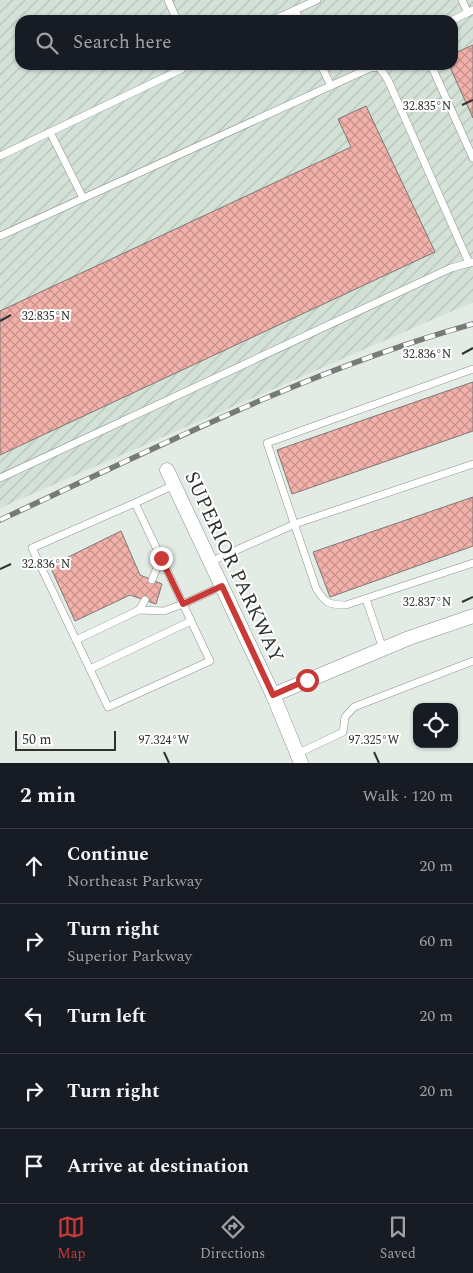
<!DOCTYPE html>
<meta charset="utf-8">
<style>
body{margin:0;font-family:Spectral,serif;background:#20242c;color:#f1f3f6}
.controls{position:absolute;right:15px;bottom:15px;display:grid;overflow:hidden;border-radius:10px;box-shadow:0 1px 4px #0004}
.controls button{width:45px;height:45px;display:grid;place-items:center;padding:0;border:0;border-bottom:1px solid #363941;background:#171b24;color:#f1f3f6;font:25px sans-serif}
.scale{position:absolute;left:15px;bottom:12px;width:101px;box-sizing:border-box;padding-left:5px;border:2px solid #2f322f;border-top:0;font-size:14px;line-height:18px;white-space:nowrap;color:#2f322f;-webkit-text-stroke:4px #fff;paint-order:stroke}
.stop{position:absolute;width:15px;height:15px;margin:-11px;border:4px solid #c93a37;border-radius:50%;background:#fff}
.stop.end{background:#c93a37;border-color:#fff;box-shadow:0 1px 5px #0008}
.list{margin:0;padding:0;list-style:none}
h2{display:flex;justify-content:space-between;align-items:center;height:65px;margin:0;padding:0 20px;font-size:21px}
h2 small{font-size:16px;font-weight:400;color:#9ea1a6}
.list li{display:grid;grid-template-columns:32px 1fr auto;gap:15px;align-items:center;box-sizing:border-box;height:75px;padding:0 20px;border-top:1px solid #363941}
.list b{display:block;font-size:19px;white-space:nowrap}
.list p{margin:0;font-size:16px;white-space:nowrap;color:#9ea1a6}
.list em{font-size:16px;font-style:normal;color:#9ea1a6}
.icon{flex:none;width:28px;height:28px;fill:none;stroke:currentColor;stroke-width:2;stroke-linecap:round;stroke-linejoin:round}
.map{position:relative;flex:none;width:473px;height:763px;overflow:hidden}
.search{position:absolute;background:#171b24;box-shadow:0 1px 4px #0004;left:15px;right:15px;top:15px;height:55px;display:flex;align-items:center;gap:12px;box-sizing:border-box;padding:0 18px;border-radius:15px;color:#9ea1a6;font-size:19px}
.sheet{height:440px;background:#171b24}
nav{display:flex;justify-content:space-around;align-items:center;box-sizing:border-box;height:70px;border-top:1px solid #363941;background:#171b24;font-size:14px;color:#9ea1a6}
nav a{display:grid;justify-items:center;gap:2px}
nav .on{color:#c93a37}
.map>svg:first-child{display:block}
.industrial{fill:url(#industrial-furrows);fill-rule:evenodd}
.building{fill:url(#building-cross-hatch);stroke:#7f7775}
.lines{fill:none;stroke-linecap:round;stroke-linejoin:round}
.lane-casing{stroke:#8a918c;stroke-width:8}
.street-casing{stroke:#8a918c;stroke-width:15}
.lane{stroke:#fff;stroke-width:7}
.street{stroke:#fff;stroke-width:14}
.rail-casing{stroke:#767b77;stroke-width:5.5}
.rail{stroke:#fff;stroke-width:4;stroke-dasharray:11;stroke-linecap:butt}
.route{stroke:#c93a37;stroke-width:6}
.ticks{fill:none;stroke:#2f322f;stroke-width:2}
.labels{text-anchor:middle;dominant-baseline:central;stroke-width:4;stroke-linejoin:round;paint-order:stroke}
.street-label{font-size:20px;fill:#2f322f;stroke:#fff}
.ticks-label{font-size:12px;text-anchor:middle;fill:#2f322f;stroke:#fff;stroke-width:4;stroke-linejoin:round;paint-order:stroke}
</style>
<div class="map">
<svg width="473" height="763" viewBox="0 0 473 763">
<defs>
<pattern id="industrial-furrows" width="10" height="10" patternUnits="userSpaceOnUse" patternTransform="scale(1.25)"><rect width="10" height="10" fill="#d3e1d7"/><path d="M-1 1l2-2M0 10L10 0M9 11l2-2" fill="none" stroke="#b5c2b9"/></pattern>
<pattern id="building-cross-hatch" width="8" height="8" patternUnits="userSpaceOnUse" patternTransform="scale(1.25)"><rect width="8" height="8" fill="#f3b1aa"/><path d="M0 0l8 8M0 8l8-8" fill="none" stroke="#c5918b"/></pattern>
</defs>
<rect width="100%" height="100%" fill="#e3ebe5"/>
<!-- industrial -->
<path class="industrial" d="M0,0h473v302l-473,206zM20,20h433v45h-433z"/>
<!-- building -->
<g class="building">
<polygon points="473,45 473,118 449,65 453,65 453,54"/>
<polygon points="366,106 435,252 0,455 0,311 351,147 338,119"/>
<polygon points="473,382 473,431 292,494 277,450"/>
<polygon points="473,497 473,546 330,597 313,552"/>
<polygon points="121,531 140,575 162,584 156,604 130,595 75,621 50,566"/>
</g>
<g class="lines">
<!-- lane casing -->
<g class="lane-casing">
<g id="lane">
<polyline points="168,0 177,20"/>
<polyline points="462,0 468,13"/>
<polyline points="295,10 300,20"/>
<polyline points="273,20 317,0"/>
<polyline points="453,20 473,10"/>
<polyline points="321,65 331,86"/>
<polyline points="431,65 473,158"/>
<polyline points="50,132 83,198"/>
<polyline points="0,156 182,69 185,65"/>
<polyline points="0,236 370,68 379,67 388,80 469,263"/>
<path d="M473,369l-206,74 49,145c9,15 12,17 30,17l127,-42"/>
<polyline points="0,478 451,268 473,262"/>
<polyline points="174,485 135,503 183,604 222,586"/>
<polyline points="135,503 32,548 108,707 210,661 183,604 164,611 139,610"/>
<polyline points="210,562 295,524 473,464"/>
<polyline points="152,580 161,558"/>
<polyline points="366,599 383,649"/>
<polyline points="76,640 139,610 145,600"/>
<polyline points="90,669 191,621"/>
<polyline points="297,754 343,732 345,717 354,707 473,661"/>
</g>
</g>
<!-- street casing -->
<g class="street-casing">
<g id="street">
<polyline points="167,470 273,695 301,763"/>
<polyline points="273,695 409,638 473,616"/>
</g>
</g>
<!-- lane -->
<use href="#lane" class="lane"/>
<!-- street -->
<use href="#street" class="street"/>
<!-- rail casing -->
<g class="rail-casing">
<path id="rail" d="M0,520c154,-71 308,-150 473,-196"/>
</g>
<!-- rail -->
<use href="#rail" class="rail"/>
</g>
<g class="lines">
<!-- route -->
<polyline class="route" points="161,558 183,604 222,586 273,695 307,680"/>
</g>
<!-- ticks -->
<path class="ticks" d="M462,105l11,-5M0,321l11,-6M462,354l11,-6M0,569l11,-5M462,602l11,-5M164,752l5,11M374,752l5,11"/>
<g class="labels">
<!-- street labels -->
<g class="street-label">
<text transform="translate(234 567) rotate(65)">SUPERIOR PARKWAY</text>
</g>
</g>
<g class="ticks-label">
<text x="427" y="110">32.835°N</text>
<text x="46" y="320">32.835°N</text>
<text x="427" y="358">32.836°N</text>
<text x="46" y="568">32.836°N</text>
<text x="427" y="606">32.837°N</text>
<text x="164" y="744">97.324°W</text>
<text x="374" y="744">97.325°W</text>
</g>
</svg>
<div class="controls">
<button><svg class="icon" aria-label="locate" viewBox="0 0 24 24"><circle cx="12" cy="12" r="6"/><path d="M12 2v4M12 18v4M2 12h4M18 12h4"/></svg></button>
</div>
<div class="scale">50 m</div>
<div class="stop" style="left:307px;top:680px"></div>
<div class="stop end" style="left:161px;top:558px"></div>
<div class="search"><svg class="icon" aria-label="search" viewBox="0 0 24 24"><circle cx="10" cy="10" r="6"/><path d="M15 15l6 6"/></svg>Search here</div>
</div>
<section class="sheet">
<h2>2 min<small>Walk · 120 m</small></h2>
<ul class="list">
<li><svg class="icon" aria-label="ahead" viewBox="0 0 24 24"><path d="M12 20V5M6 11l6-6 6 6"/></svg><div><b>Continue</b><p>Northeast Parkway</p></div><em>20 m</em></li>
<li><svg class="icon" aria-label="right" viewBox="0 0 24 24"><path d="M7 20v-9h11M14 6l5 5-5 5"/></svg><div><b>Turn right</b><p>Superior Parkway</p></div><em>60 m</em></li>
<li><svg class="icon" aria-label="left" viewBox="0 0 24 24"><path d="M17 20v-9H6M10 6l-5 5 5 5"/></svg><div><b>Turn left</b></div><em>20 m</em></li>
<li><svg class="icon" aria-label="right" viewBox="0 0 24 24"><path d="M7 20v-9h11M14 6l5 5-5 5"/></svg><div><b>Turn right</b></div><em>20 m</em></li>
<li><svg class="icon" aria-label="arrive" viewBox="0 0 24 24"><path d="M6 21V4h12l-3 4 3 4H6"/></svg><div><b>Arrive at destination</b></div></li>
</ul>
</section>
<nav>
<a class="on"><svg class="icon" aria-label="map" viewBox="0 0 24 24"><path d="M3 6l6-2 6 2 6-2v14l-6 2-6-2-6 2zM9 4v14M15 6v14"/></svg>Map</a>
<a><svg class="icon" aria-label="directions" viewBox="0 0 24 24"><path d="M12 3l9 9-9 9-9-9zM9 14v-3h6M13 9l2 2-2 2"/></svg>Directions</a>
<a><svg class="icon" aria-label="saved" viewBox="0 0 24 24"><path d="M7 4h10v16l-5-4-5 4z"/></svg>Saved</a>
</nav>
